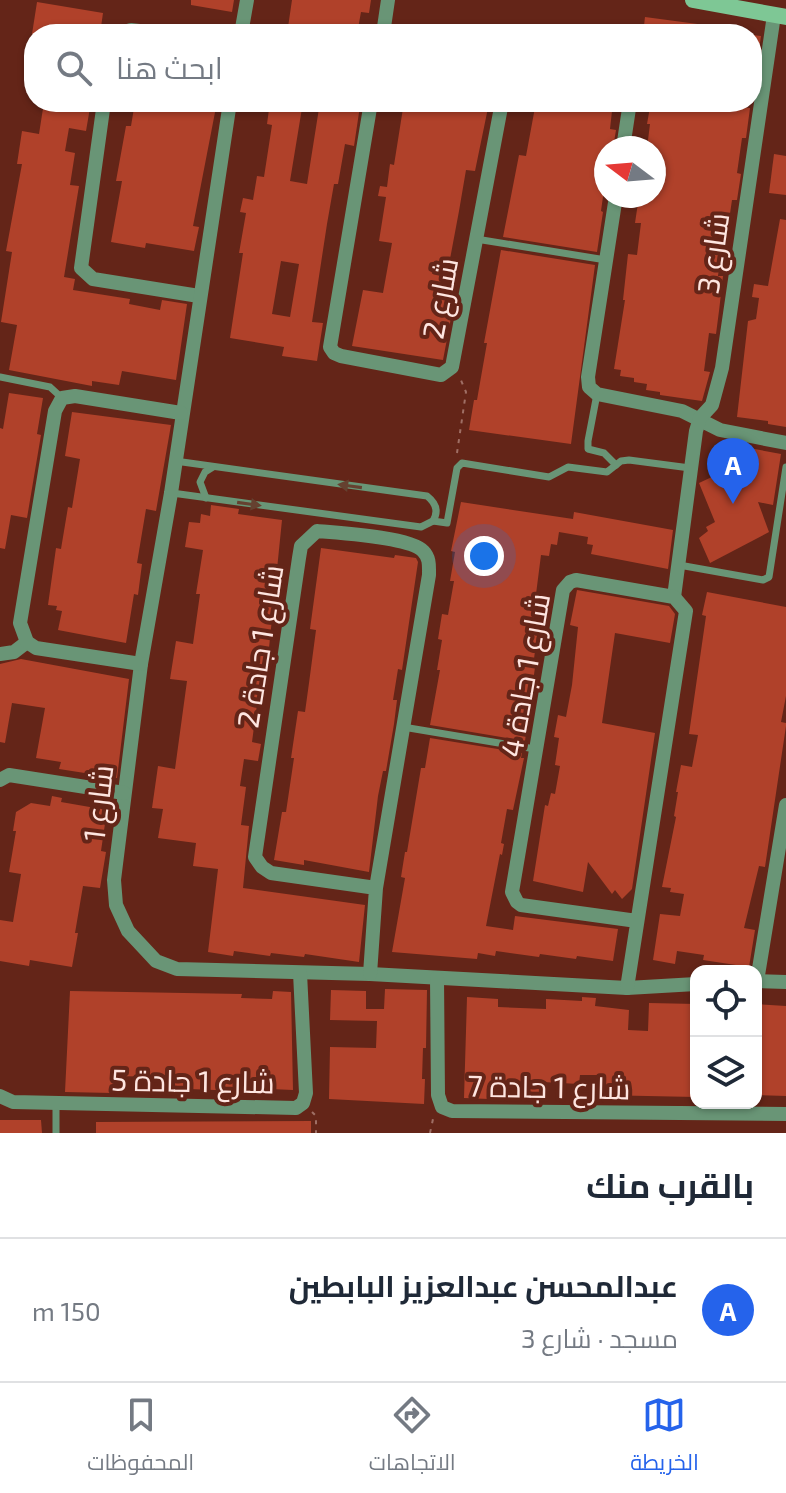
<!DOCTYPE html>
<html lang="ar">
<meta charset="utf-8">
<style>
body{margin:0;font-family:"Exo 2",Cairo,sans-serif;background:#f2f2f3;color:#1f2937;direction:rtl}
.controls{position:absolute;right:24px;bottom:24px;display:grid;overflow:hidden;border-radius:16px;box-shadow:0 2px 6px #0004}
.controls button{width:72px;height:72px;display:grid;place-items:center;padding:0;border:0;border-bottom:2px solid #e0e1e3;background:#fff;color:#1f2937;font:40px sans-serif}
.compass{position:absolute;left:594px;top:136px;width:72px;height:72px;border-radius:50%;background:#fff;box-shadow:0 2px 6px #0004;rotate:286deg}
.you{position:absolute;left:484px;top:556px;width:28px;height:28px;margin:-20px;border:6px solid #fff;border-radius:50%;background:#1a73e8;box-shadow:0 0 0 12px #1a73e833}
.badge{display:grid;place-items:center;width:52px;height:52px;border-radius:50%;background:#2563eb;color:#fff;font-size:26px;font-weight:700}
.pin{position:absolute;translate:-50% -66px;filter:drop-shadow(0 2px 4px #0008)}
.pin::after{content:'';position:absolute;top:42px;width:28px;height:24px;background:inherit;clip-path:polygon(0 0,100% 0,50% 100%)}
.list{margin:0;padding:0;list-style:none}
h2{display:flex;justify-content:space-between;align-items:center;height:104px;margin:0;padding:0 32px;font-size:34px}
h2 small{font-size:26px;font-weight:400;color:#747a83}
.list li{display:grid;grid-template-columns:52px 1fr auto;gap:24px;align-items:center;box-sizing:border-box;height:144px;padding:0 32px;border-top:2px solid #e0e1e3}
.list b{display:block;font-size:30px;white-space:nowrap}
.list p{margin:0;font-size:26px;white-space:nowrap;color:#747a83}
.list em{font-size:26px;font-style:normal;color:#747a83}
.icon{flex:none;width:44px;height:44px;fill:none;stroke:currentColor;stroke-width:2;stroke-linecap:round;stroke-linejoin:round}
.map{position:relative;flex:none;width:786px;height:1133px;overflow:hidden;direction:ltr}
.search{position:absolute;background:#fff;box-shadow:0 2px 6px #0004;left:24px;right:24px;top:24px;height:88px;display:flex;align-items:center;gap:20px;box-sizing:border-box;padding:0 28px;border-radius:32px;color:#747a83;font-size:30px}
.sheet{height:248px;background:#fff}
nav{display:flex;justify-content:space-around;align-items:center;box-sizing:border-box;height:112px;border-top:2px solid #e0e1e3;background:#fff;font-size:22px;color:#747a83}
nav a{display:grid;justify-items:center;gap:4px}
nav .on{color:#2563eb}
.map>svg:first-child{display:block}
.building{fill:#b0412a;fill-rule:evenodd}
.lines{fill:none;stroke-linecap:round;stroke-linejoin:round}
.path{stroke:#9f6f65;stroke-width:2;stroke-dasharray:4 6;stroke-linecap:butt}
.lane{stroke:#699576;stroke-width:7}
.street{stroke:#699576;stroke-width:14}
.secondary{stroke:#7ec795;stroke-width:16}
.oneway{fill:#654130}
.labels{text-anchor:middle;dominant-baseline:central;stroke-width:8;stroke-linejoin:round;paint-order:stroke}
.street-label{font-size:30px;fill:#fee5e0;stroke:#642518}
</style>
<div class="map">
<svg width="786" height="1133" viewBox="0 0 786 1133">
<rect width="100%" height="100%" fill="#642518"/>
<!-- building -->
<g class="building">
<polygon points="191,0 234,0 232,12 191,5"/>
<polygon points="292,0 371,0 369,13 361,12 357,34 287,34"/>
<polygon points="37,2 103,13 100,34 32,34"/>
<polygon points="645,17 705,25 703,34 643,34"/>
<polygon points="752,35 761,36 755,78 752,78"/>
<polygon points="44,102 91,102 86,131 69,128 65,151 75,153 70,185 79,186 64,277 75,279 73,290 130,299 129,304 160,310 162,300 187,304 176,380 122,371 119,385 92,381 92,386 9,370 17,325 1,322 12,252 6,251 22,164 17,164 22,131 39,134"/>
<polygon points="135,102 217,102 193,226 199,227 194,251 146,243 145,248 111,242 122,181 116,181 126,126 131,126"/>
<path d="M270,102h33l-13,79 17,3 13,-82 40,4 -6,40 -9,-2 -7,40h-4l-7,40 -15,98 11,1 -6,38 -35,-5 2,-9 -54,-9 13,-85h-4l7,-40 -6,-1 3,-14 10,2 4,-24 7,1 8,-52 -5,-1zM281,261l18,3 -9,53 -18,-3z"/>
<polygon points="404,102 489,103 475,171 466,170 459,211 450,259 457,260 450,301 454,302 443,360 352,346 363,290 383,293 392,243 379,241 386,197 378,196 380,186 387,187 390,164 394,165"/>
<polygon points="536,102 613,102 610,129 616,130 613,148 606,148 606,175 601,211 603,212 597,252 503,237 519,155 526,156"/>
<polygon points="660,102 699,102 750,108 746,138 742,138 737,173 741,174 737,200 732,200 727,234 723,234 718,276 723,276 719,311 716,334 709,333 704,371 710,372 702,401 660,395 660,392 646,390 647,384 634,382 634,378 620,376 621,370 614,369 625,300 623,300 628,254 637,255 641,223 635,223 639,196 654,196 654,148 647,148 650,124 647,124 650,107 659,108"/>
<polygon points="774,154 786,156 786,195 769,193"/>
<polygon points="780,219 786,220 786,427 768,424 768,421 737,417 748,321 756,319 759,298 752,297 754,284 768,286"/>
<polygon points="501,250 595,265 571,444 469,430 474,400 477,400 481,377 487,343 484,343"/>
<polygon points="9,393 43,398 37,434 41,435 27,518 11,515 5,549 0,548 0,428 3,429"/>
<polygon points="72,412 171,425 156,511 146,509 137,563 142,564 138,595 134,594 126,643 58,630 62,611 56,610 57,606 48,605 56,548 61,549 68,507 72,508 80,459 65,456"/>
<polygon points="739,446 781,454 773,505 758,502 769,532 710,563 699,538 708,531 706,527 715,522 699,483 731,468"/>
<polygon points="461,502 573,519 574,512 673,530 668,569 591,554 593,545 587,544 588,537 559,532 557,545 551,544 549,556 541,555 535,602 541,603 534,659 536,660 525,741 430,725 440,670 437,670 442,640 438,639 442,614 448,615 454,581 450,581 455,552 451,551"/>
<polygon points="211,505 239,509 238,514 282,520 269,648 263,690 259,689 252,742 261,744 258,761 244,759 240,786 246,787 241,825 249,826 243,888 365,905 359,962 305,954 304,957 271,953 270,956 234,951 233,956 208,952 218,869 193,866 196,843 158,838 163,809 152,808 158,766 175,769 187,681 170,679 176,641 193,644 200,594 196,594 203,550 185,547 189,522 200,523 201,514 210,516"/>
<polygon points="321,548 394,558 395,555 416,558 418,562 402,670 398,669 393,700 397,700 394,724 386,771 383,771 378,796 369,872 304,860 304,865 274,860 282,812 286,812 294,758 291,758 298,711 305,712 309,683 316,630 310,629"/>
<polygon points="577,590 669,606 675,614 670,643 615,633 602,723 655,733 632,889 622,899 615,890 612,894 588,862 583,892 533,881 545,805 548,806 551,793 555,794 560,766 555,765 559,738 554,737 558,715 566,717 572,685 578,627 570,625"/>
<polygon points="707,592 786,607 786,696 781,722 786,723 786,726 765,867 759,866 744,928 755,930 749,967 703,960 704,955 677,951 675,964 653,960 660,914 680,916 684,894 670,892 671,888 662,887 676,817 674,816 678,792 676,792 681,765 692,767 698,735 689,734 706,616 702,615"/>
<polygon points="21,659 129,679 117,778 59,769 61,762 36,758 45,708 12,703 5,743 0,742 0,664"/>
<polygon points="430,738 522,753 521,758 524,758 513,810 507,809 501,843 504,844 502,855 500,854 486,926 513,930 515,916 618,929 613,961 577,956 576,959 540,954 539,957 496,951 495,956 478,953 477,959 392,952 405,878 401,877 405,852 407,852 421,768 425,768"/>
<polygon points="52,796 62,798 61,802 107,810 101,851 106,852 100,888 83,886 75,933 78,933 72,967 30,960 29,966 0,961 0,920 13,922 21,874 9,872 16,831 13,831 16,812 31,803 50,806"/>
<polygon points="385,989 427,990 426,1048 423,1048 422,1079 425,1079 424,1104 329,1099 330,1047 376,1048 377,1021 330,1020 331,990 366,991 366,1009 384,1009"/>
<polygon points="70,991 242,994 241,998 272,999 273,991 291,992 293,1090 270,1089 270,1082 240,1081 240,1091 164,1088 165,1077 114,1076 113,1093 65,1092"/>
<polygon points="467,997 498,999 498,1007 546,1009 546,999 582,1001 582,997 596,998 595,1006 629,1010 628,1030 648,1031 649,1003 696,1004 696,1097 598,1095 599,1075 580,1075 579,1084 543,1082 542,1101 518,1100 518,1088 490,1087 489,1099 464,1098"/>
<polygon points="756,1004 786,1006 786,1096 756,1095"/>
<polygon points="0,1120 41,1120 42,1133 0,1133"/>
<polygon points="311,1121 311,1133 96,1133 96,1122"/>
</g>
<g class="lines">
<!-- path -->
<g class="path">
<polyline points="457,453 466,392 460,378"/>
<polyline points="312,1112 316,1116 316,1133"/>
<polyline points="430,1133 433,1119"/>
</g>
<!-- lane -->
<g class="lane">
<polyline points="476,239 606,260"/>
<polyline points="0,377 50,387 62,398"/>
<polyline points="597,394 588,441 588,449 604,453 616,465"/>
<path d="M172,493l249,34 12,-6c6,-10 3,-18 -6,-25l-252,-35"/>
<polyline points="206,498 200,482 205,472 213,467"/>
<polyline points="433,521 447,523 457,468 462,463 549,477 568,467 607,472 621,461 629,460 690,468"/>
<polyline points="679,565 763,580 769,577 786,467"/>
<polyline points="403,727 535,749"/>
<polyline points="56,1103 56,1133"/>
</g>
<!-- street -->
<g class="street">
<polyline points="383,31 401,34"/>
<polyline points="117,34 131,30 164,34"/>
<polyline points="241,34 247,0"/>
<polyline points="383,34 388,0"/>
<polyline points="104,102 81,268 93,279 199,296"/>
<polyline points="230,102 171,493 141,664 114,880 116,905 128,931 156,961 177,969 370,974 627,988 696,984"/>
<polyline points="371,102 330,347 334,353 341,356 441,375 452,367 502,102"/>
<polyline points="623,148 630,102"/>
<polyline points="616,196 588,377 589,387 597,394 682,411 720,430 786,443"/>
<polyline points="674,597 696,431 700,418 712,405 722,368 774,15"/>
<polyline points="0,654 14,652 27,642"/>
<polyline points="141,664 36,648 27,642 20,623 55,411 62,398 75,396 181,413"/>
<polyline points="0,780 9,775 124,793"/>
<path d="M370,974l6,-86 53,-313c0,-9 1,-17 -6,-24 -13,-14 -84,-18 -106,-20l-16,15 -2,12 -44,299 7,10 9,6 105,15"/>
<polyline points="437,978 438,1095 442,1107 452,1111 786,1114"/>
<polyline points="756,981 786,982"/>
<polyline points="757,981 786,805"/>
<polyline points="627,988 686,611 674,597 576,580 570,582 563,590 512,892 517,902 521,905 637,921"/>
<polyline points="0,1096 13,1102 296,1108 303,1103 306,1093 300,973"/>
</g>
<!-- secondary -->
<polyline class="secondary" points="693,0 786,17"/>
</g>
<!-- one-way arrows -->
<defs><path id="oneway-solid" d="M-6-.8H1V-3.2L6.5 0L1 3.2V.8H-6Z" transform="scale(2)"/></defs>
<g class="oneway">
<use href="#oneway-solid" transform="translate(350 486) rotate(-172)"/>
<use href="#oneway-solid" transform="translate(249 504) rotate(8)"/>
</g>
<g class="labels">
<!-- street labels -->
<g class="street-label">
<text transform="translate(712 253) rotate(-82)">شارع 3</text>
<text transform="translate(439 298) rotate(-79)">شارع 2</text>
<text transform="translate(259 646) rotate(-81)">شارع 1 جادة 2</text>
<text transform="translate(524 675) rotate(-80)">شارع 1 جادة 4</text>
<text transform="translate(97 803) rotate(-83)">شارع 1</text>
<text transform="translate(193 1080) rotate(1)">شارع 1 جادة 5</text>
<text transform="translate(549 1086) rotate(1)">شارع 1 جادة 7</text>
</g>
</g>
</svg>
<div class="controls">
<button><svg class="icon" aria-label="locate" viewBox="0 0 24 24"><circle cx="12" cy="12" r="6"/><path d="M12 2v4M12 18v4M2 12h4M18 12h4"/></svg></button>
<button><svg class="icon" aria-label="layers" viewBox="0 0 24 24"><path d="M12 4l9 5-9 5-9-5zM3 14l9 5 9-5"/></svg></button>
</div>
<svg class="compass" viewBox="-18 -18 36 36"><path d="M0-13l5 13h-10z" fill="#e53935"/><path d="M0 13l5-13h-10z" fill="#747a83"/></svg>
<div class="you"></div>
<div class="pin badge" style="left:733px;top:504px">A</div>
<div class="search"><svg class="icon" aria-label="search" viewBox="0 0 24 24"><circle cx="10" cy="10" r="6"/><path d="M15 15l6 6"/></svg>ابحث هنا</div>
</div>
<section class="sheet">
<h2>بالقرب منك<small></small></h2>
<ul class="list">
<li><span class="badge">A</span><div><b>عبدالمحسن عبدالعزيز البابطين</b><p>مسجد · شارع 3</p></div><em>150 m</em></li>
</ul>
</section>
<nav>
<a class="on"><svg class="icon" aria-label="map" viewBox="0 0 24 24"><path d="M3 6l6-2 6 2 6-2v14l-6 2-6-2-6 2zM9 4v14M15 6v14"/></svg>الخريطة</a>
<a><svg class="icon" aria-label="directions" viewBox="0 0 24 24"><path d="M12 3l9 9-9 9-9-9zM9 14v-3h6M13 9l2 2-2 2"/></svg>الاتجاهات</a>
<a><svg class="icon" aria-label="saved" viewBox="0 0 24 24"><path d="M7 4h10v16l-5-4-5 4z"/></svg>المحفوظات</a>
</nav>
